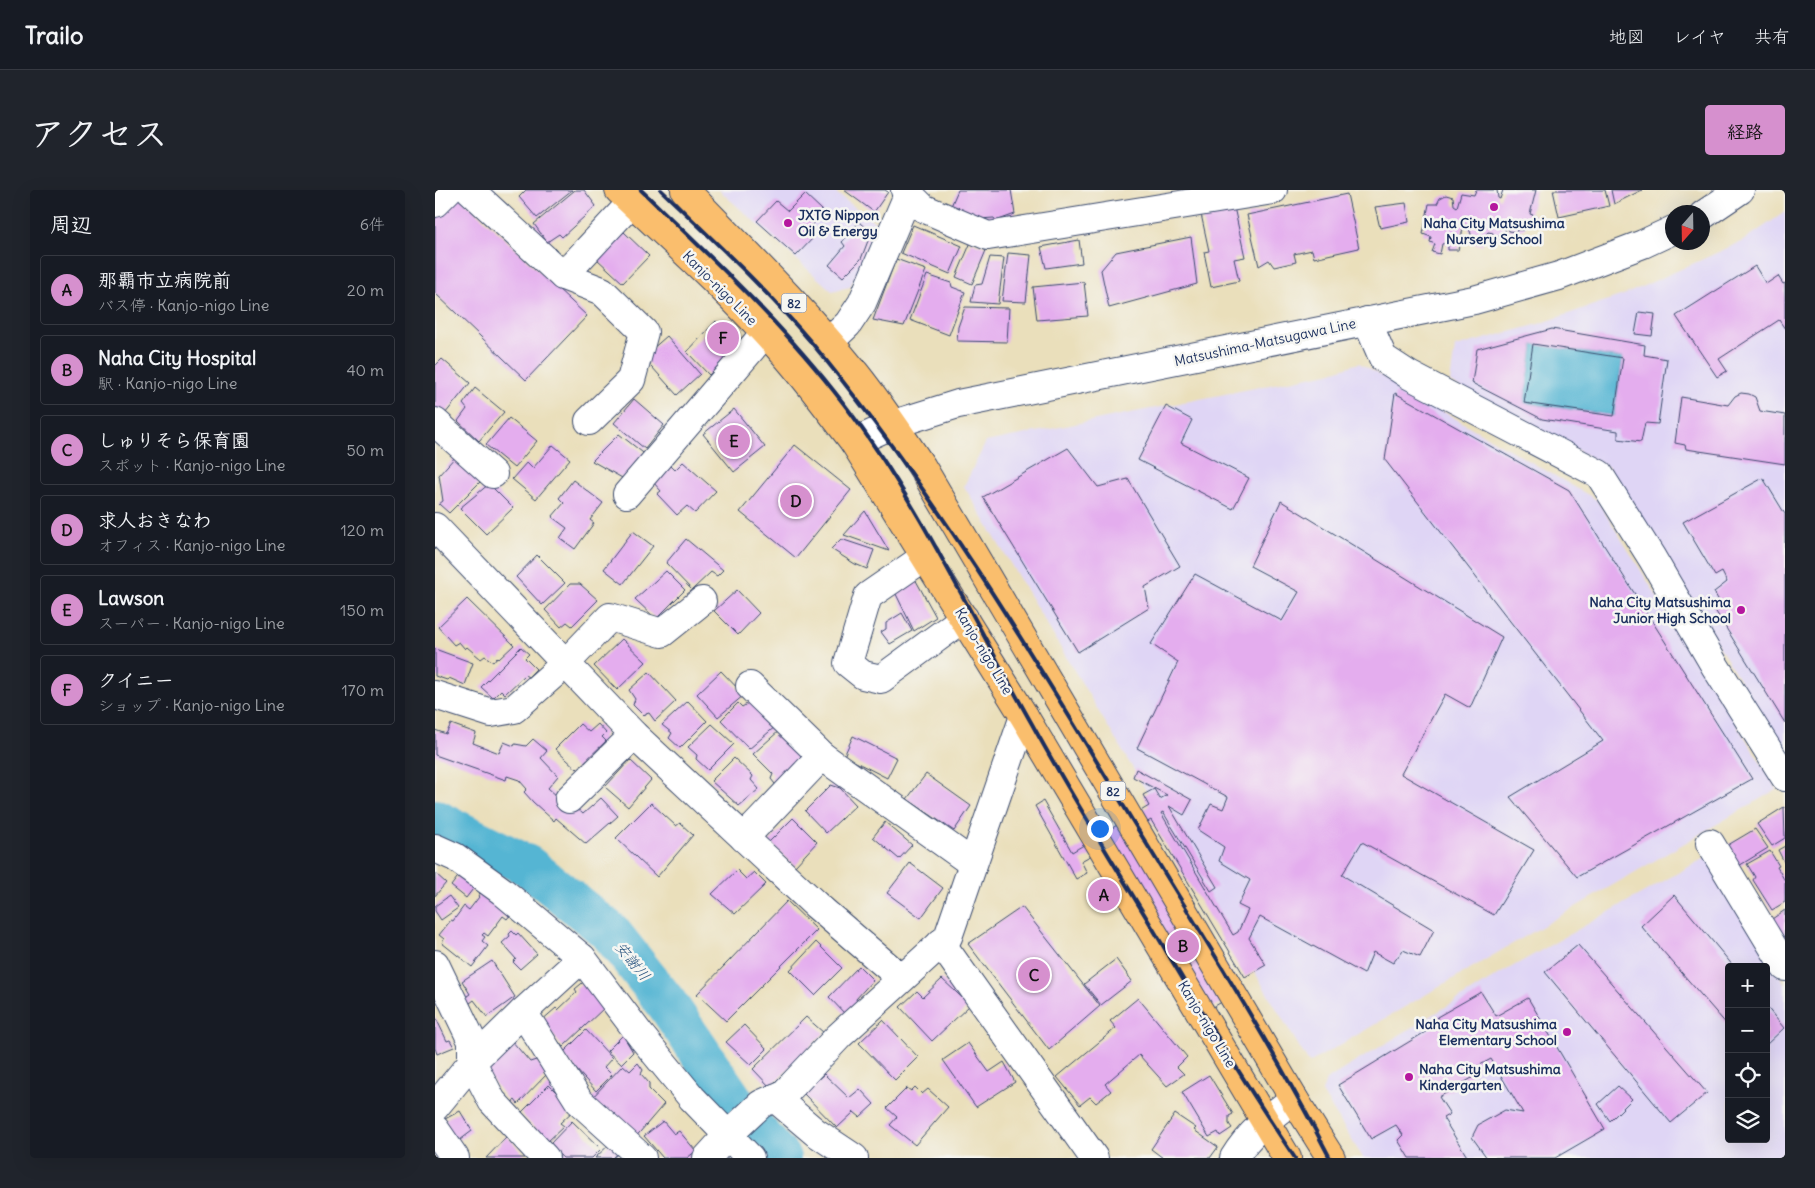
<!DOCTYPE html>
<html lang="ja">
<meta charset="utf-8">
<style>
body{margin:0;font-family:Delius,"Klee One",sans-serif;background:#20242c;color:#f1f3f6}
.controls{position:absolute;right:15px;bottom:15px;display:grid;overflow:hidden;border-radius:5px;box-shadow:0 5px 20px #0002}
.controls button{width:45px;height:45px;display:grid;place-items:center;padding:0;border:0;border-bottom:1px solid #363941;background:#171b24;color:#f1f3f6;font:25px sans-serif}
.compass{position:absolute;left:1230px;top:15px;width:45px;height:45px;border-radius:50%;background:#171b24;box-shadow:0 5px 20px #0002;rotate:200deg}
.you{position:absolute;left:664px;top:638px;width:18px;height:18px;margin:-12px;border:4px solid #fff;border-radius:50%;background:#1a73e8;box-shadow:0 0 0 8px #1a73e833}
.badge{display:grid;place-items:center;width:32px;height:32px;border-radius:50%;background:#d690ce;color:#111;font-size:16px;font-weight:700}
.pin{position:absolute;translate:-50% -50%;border:2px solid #fff;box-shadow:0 1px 5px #0006}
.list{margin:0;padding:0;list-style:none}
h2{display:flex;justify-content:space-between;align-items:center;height:65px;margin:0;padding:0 20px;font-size:21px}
h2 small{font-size:16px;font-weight:400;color:#9ea1a6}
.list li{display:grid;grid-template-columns:32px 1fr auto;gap:15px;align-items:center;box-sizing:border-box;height:70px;margin:0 10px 10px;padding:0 10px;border:1px solid #363941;border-radius:5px}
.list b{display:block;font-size:19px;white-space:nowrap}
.list p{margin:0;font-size:16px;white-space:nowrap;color:#9ea1a6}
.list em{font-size:16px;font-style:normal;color:#9ea1a6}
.icon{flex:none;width:28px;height:28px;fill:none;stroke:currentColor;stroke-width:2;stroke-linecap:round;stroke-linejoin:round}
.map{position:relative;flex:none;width:1350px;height:968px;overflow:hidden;border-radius:5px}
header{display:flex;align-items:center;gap:30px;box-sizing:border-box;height:70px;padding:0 25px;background:#171b24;border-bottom:1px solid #363941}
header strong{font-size:24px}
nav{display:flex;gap:28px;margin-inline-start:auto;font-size:18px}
.intro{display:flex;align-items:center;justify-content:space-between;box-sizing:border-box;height:120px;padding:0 30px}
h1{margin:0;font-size:35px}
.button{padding:12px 22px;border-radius:5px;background:#d690ce;color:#111;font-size:18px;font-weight:700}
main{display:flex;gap:30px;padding:0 30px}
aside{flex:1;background:#171b24;border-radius:5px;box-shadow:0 5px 20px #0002}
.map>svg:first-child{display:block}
.built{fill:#dfd5f5;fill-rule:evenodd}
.water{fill:#55b5d3;stroke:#387298}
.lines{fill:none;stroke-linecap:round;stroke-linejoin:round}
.river{stroke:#55b5d3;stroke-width:42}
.building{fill:#e4adee;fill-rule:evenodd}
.minor-casing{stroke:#3a496c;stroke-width:30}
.major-casing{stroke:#3a496c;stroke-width:30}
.minor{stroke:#fff;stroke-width:28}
.major{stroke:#fabe6d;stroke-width:28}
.rail{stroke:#1b2f5e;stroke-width:4}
.poi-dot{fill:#b5179e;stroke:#f6f6f2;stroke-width:2}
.labels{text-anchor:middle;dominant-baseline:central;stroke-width:5;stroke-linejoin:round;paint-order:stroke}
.shield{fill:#f6f6f2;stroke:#5d6b8a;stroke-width:1}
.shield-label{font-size:12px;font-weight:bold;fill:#1b2f5e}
.poi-label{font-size:14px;font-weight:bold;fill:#1b2f5e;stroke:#f6f6f2;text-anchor:start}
.street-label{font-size:14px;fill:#1b2f5e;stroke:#f6f6f2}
.water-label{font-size:15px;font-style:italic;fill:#2c5781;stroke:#f6f6f2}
</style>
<header>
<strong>Trailo</strong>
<nav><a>地図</a><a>レイヤ</a><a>共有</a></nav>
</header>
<div class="intro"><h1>アクセス</h1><a class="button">経路</a></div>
<main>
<aside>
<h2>周辺<small>6件</small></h2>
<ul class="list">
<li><span class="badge">A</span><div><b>那覇市立病院前</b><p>バス停 · Kanjo-nigo Line</p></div><em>20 m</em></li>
<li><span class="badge">B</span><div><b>Naha City Hospital</b><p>駅 · Kanjo-nigo Line</p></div><em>40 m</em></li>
<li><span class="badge">C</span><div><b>しゅりそら保育園</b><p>スポット · Kanjo-nigo Line</p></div><em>50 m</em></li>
<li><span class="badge">D</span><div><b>求人おきなわ</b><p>オフィス · Kanjo-nigo Line</p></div><em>120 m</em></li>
<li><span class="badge">E</span><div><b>Lawson</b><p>スーパー · Kanjo-nigo Line</p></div><em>150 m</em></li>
<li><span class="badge">F</span><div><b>クイニー</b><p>ショップ · Kanjo-nigo Line</p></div><em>170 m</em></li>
</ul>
</aside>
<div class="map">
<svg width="1350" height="968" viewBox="0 0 1350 968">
<rect width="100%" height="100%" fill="#f6f6f2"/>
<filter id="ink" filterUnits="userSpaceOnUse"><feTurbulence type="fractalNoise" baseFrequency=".02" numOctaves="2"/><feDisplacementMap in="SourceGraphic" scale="10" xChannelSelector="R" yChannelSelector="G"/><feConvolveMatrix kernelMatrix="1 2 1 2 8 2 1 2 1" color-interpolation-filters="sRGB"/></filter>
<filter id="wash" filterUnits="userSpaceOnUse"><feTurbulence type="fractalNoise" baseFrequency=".0096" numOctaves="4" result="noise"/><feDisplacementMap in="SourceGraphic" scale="20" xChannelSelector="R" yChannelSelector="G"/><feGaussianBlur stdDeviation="1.12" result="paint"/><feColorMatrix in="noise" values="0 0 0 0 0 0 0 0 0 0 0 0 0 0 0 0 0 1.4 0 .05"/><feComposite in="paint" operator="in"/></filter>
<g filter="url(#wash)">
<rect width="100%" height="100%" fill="#eadfbb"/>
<!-- built -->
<g class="built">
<polygon points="284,0 397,0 445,36 415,97 397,101"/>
<polygon points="1350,22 1350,563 1173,277 1015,192 1020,157 1104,134 1191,104 1308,51"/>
<polygon points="924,173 1162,310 1342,599 874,873 529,296 551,252 894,183"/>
<path d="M1273,666l77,128v174h-422l-41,-66 4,-12 177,-108zM1294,777h37v172h-37z"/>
</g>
<!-- water -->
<polygon class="water" points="1098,154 1188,168 1179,226 1089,213"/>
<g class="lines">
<!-- river -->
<polyline class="river" points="0,630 93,676 175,742 232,814 309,927 345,968"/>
</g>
<g id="blocks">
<!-- building -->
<g class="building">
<polygon points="91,0 137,0 102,28 84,7"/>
<polygon points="140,0 149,0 161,16 127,47 124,44 112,52 99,34"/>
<polygon points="409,0 450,0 453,2 439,22"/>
<polygon points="523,0 576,0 580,24 561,31 559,28 544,29 516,16"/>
<polygon points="1041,0 1062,0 1063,8 1065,9 1068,0 1101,0 1095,24 1101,26 1101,32 1092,34 1088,40 1082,40 1081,42 1074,41 1072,30 1069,47 1059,46 1058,43 1053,42 1049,47 1047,55 1035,53 1036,44 1033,36 1029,35 1023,60 1013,60 1013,52 1007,54 1005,64 997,62 1000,54 995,52 996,47 988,44 994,14 1002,14 1005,8 1011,5 1018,7 1019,15 1022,17 1026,3 1039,5"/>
<polygon points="1118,0 1170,0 1174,16 1124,27"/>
<polygon points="1176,0 1207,0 1179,14"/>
<polygon points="370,4 388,21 373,40 379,47 361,66 322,31 341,11 353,21"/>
<polygon points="912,4 924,58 879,68 877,60 859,64 861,72 839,77 834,70 824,76 812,25"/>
<polygon points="23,5 152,126 91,190 0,103 0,29"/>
<polygon points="971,13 974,32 945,38 940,17"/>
<polygon points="799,17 810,67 799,69 804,91 776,97 769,62 774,61 766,24"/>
<polygon points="424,32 436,43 426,69 408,87 394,75 410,56 407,52"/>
<polygon points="478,35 527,56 515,84 466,63"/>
<polygon points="189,42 214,66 188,93 162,69"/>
<polygon points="756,47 762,94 674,118 666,80 681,62"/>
<polygon points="644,50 647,73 611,78 606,57"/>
<polygon points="536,52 552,58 537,94 521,87"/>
<polygon points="573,63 596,65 591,112 567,111"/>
<polygon points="555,67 569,68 563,114 536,112 540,95 547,94"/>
<polygon points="461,69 491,80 469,136 438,130"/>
<polygon points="1320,76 1331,94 1343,86 1348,94 1350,93 1350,139 1344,130 1284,169 1292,181 1282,187 1241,126"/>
<polygon points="492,85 516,93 517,97 530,102 514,145 475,130"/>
<polygon points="649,92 653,126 602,130 598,97"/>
<polygon points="530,117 574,118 572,152 522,151 523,137"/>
<polygon points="1204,122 1220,124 1217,146 1200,144"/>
<polygon points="281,131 303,155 274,185 252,162"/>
<path d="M1117,139l93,16 -1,10 23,4 -9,65 -13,-1 -4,19 -23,-3v-8l-76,-12 -70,-36 5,-34zM1098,154l90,14 -9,58 -90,-13z"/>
<polygon points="232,146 265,184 242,205 208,167"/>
<polygon points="7,169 35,193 10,224 0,218 0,176"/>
<polygon points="40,198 69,222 44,251 23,231 32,219 28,214"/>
<polygon points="960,203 1134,300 1317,589 1142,687 1075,607 1168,551 950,270"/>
<polygon points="1306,203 1314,204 1320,207 1325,221 1350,225 1350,274 1251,259 1250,255 1240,253 1246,207 1293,215 1300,206"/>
<polygon points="199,209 229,235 210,259 179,233"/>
<polygon points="731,216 757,230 746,253 814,288 798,319 703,270"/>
<polygon points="299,219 330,257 299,282 268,244"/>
<polygon points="74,228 102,251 79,278 51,255"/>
<polygon points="184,244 212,266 189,289 157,271"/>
<polygon points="118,255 135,269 101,309 77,289 92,272 98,278"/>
<polygon points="360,255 416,300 361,368 305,322"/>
<polygon points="633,258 663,297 693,289 745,376 710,397 714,418 643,462 548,307"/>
<polygon points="21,266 48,289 14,323 4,314 8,311 4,285"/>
<polygon points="248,272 281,301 260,323 252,316 242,325 222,304 226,301 218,292 234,274 240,280"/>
<polygon points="1328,288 1350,324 1350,533 1278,417 1284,411 1279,402 1292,392 1287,382 1280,386 1248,332"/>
<polygon points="138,290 168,313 155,330 159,333 140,359 125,348 132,338 117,327 129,313 124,308"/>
<polygon points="54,294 78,318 51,344 25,318"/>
<polygon points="846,311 1067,447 1035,518 1010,504 966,584 1099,660 1059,725 927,652 907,685 999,740 985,767 968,760 958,773 938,762 929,784 825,727 814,748 831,775 810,787 716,630 695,642 807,800 763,826 677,654 646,671 652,683 641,689 600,616 608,611 637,662 714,616 708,605 719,599 725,609 732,605 698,587 701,579 757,610 749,625 734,616 782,697 776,701 728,622 726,623 798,745 803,742 813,720 803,715 815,690 784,671 789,657 763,640 776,614 788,619 793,607 702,558 743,472 716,454 760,384 847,431 864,402 815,376"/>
<polygon points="430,321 454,361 409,345"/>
<polygon points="198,341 218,356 188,394 169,379"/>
<polygon points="251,349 288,380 282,386 276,382 257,400 231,373"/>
<polygon points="406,349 439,360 432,379 420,374 396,359"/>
<polygon points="102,365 130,393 107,415 81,387"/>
<polygon points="231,381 250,400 221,429 200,409"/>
<polygon points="479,387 501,427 479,441 459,400"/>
<polygon points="135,394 145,394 163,410 137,436 132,432 126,437 110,420"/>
<polygon points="302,400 324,423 303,445 279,421"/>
<polygon points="32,409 79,455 64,469 62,467 58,472 50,466 46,469 32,457 30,459 24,452 19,455 3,437"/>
<polygon points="467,423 477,441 455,454 446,442 451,439 451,433"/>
<polygon points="187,449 211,472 182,500 159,476"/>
<polygon points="86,457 94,464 90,468 101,479 93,487 90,485 70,504 66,500 58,508 46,497"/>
<polygon points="0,459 38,473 30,495 14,488 12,490 0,486"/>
<polygon points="286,481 309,505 283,527 262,504"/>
<polygon points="214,482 241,511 220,531 214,523 208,525 198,515 200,509 194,500"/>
<polygon points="253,511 272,531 245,558 234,548 237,543 227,535"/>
<polygon points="316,511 341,536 314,559 286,530 303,513 307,517"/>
<polygon points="16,534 41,543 38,553 64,563 69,552 79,556 80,554 91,556 98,549 112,561 106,568 123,586 113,598 132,615 136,613 148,624 166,608 183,626 151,654 121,628 119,631 98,612 89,602 92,599 84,590 72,586 71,590 0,565 0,540 11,544"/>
<polygon points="145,534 154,542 163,534 171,543 167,547 171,551 142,579 120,559"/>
<polygon points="277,534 299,554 273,580 261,569 262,565 253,557"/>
<polygon points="345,540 373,572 344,599 336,589 338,584 318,564"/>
<polygon points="418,546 462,568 452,588 409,566"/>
<polygon points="299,568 318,586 316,590 324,599 304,616 276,591"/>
<polygon points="195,570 216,590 193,617 170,597"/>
<polygon points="491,584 536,616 519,641 472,609"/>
<polygon points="396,595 405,598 421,615 391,643 370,621"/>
<polygon points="216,613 241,636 245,633 258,645 222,687 181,648"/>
<polygon points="1349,617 1350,648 1337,656 1322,634"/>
<polygon points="358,628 382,652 360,676 334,652"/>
<polygon points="450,632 477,655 464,669 438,647"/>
<polygon points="1320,639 1333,658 1302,677 1288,658"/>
<polygon points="1350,656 1350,674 1343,660"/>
<polygon points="1335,661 1344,676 1342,677 1350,691 1350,712 1337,720 1318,690 1320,687 1312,674"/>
<polygon points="475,673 508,698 486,728 452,703"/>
<polygon points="28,680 44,691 31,708 16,696"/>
<polygon points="302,680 311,689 319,682 331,694 300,724 277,704"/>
<polygon points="0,683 11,693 0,706"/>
<polygon points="47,700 76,724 72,729 68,726 53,746 49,743 47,745 50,747 47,751 53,756 37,777 7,753 9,749 4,745 16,730 18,731 29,716 34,720 44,707 43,706"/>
<polygon points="1239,705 1299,777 1294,777 1294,837 1206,736"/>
<polygon points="14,706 23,718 6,730 0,721 0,716"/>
<polygon points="352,711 382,740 291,831 262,804"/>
<polygon points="587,717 665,816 614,860 533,754"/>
<polygon points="1350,720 1350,752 1337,729"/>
<polygon points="77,741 81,745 83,743 102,764 85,779 78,772 81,769 67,753 75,746 74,744"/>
<polygon points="381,752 407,778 380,805 355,780"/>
<polygon points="1143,755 1272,903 1236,933 1110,782"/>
<polygon points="681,769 697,791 666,815 649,794"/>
<polygon points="57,771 80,807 52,827 39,810 30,817 26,810 35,804 27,791"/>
<polygon points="424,776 438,790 421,809 422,812 410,824 394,807"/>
<polygon points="152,789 170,817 128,857 106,831 121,818 123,820 142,802 140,799"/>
<polygon points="507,789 535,815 497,851 465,817 482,801 488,807"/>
<polygon points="1046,802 1061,826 1093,808 1170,939 1120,968 1052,968 1037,947 1043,935 1070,920 1088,923 1056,869 1034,881 1037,888 1004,907 1015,924 1008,928 1033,968 974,968 963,950 968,945 961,935 936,949 903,895 1005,833 1002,827"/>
<polygon points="703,808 752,867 742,877 749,884 732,896 704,865 670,894 676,901 661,913 655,907 645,915 622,887 681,838 675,831"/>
<polygon points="1331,816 1349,838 1331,855"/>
<polygon points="0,826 12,851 15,850 19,857 2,864 0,858"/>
<polygon points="371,827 389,843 335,897 318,879"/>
<polygon points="448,830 483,867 460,890 424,853"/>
<polygon points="309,835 332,859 316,875 291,852"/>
<polygon points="151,840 177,868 169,877 177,885 161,901 127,864"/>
<polygon points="188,845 198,862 186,874 172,861"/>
<polygon points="77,851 95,872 101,870 113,883 83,914 80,910 75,914 50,880 54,873"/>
<polygon points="533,853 554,882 569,872 580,892 541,917 508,870"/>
<polygon points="203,873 208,880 206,884 214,893 214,899 229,914 199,949 155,910 188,875 195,881"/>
<polygon points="389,884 414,908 425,899 439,914 425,927 419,922 402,938 368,903"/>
<polygon points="774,885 798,924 794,926 794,934 797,938 785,946 783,942 774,947 747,902"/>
<polygon points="114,895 139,920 125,933 129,936 112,952 86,923"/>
<polygon points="1183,896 1197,909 1175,931 1163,914"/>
<polygon points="480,897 487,904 493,899 513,917 480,955 455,935 462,927 452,918 472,898 476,901"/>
<polygon points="25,921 37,941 25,950 23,947 17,951 10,929"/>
<polygon points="740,924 761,938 759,940 783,957 775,968 728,968 716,959"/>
<polygon points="137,931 166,959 157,968 128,968 114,955"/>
<polygon points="228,931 239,944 244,941 261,961 252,968 228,968 209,946"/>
<polygon points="72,946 92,968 51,968"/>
<polygon points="179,950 188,959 178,968 160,968"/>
</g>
</g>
</g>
<g filter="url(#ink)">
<use href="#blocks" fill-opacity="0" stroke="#3a496c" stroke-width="1"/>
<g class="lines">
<!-- minor casing -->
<g class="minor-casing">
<g id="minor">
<polyline points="35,0 128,86 197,12"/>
<polyline points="470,0 488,18 553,46 838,0"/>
<polyline points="0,13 13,0"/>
<polyline points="1268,25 1305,0"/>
<polyline points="128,86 167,101 209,142 196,190 154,231"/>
<polyline points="932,131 948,168 974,185 1164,284 1217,368 1280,476 1350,587"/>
<polyline points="394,152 413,134 427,113 475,0"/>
<polyline points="0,232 58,284"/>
<polyline points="419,252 459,234 523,214 1039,110 1124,86 1208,54 1238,40"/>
<polyline points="192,304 330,143"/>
<polyline points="0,337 199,545 381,715 466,788"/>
<polyline points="491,366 433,406 413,473 428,485 446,489 529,428"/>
<polyline points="315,496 387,566"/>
<polyline points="0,505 56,523 79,519 130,474 175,427 227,443 267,411"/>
<polyline points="134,609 199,545"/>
<polyline points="309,648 387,566 537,673"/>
<polyline points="1275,653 1350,777"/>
<polyline points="0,658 20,667 67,701 147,768 206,846 257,908 315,968"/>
<polyline points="506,753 659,968"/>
<polyline points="0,774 37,851 37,872 57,911 110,968"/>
<polyline points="88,822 147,768"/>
<polyline points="340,908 380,942 419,968"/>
<polyline points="0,917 37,872 88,822 144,911 207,968"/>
<polyline points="0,939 20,968"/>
<polyline points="272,968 293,945 326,914 349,904 404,846 513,747 589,526"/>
<path d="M799,968c15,-25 37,-42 60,-59"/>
</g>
</g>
<!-- major casing -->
<g class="major-casing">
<g id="major">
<path d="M184,0c55,52 112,103 162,160 26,29 49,61 73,92l170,274 263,442"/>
<path d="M250,0c58,60 118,119 171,184 24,30 45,62 66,93l372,632 37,59"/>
</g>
</g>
<!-- minor -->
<use href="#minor" class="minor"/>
<!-- major -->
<use href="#major" class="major"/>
<!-- rail -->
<g class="rail">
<path d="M206,0c71,68 143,135 203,214 74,97 128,214 188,320 36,66 75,129 114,193 48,81 96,163 149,241"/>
<path d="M226,0c51,49 104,98 150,152 123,148 222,314 321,478 68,111 138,222 198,338"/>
</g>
</g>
</g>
<!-- markers -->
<g class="poi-dot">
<circle cx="1059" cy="17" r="5"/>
<circle cx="353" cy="33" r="5"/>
<circle cx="1306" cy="420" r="5"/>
<circle cx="1132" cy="842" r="5"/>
<circle cx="974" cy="887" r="5"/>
</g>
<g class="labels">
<!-- shield labels -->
<g class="shield">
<rect x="346.5" y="103.5" width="25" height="19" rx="4"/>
<rect x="665.5" y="591.5" width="25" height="19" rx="4"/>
</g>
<g class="shield-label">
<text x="359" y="113">82</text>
<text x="678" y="601">82</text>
</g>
<!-- poi labels -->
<g class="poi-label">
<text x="363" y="25">JXTG Nippon<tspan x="363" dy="16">Oil &amp; Energy</tspan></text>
<text x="1059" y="33" text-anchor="middle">Naha City Matsushima<tspan x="1059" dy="16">Nursery School</tspan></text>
<text x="1296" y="412" text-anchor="end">Naha City Matsushima<tspan x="1296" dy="16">Junior High School</tspan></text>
<text x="1122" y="834" text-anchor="end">Naha City Matsushima<tspan x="1122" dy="16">Elementary School</tspan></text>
<text x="984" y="879">Naha City Matsushima<tspan x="984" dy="16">Kindergarten</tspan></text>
</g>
<!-- street labels -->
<g class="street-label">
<text transform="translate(285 98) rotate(45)">Kanjo-nigo Line</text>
<text transform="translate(830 152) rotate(-12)">Matsushima-Matsugawa Line</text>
<text transform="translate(549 461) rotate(59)">Kanjo-nigo Line</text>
<text transform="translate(772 834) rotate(59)">Kanjo-nigo Line</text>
</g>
<!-- water labels -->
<g class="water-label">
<text transform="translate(198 771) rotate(51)">安謝川</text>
</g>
</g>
</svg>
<div class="controls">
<button>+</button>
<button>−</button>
<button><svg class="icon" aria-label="locate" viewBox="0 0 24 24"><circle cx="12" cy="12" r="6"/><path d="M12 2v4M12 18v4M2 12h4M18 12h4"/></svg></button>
<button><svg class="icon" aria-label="layers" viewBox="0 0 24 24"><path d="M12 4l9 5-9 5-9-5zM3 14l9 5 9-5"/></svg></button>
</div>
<svg class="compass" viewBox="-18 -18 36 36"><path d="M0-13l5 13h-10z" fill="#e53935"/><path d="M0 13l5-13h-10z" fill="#9ea1a6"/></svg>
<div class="you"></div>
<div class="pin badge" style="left:669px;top:705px">A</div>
<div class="pin badge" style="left:748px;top:756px">B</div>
<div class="pin badge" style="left:599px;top:785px">C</div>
<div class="pin badge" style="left:361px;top:311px">D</div>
<div class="pin badge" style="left:299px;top:251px">E</div>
<div class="pin badge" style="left:288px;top:148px">F</div>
</div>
</main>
